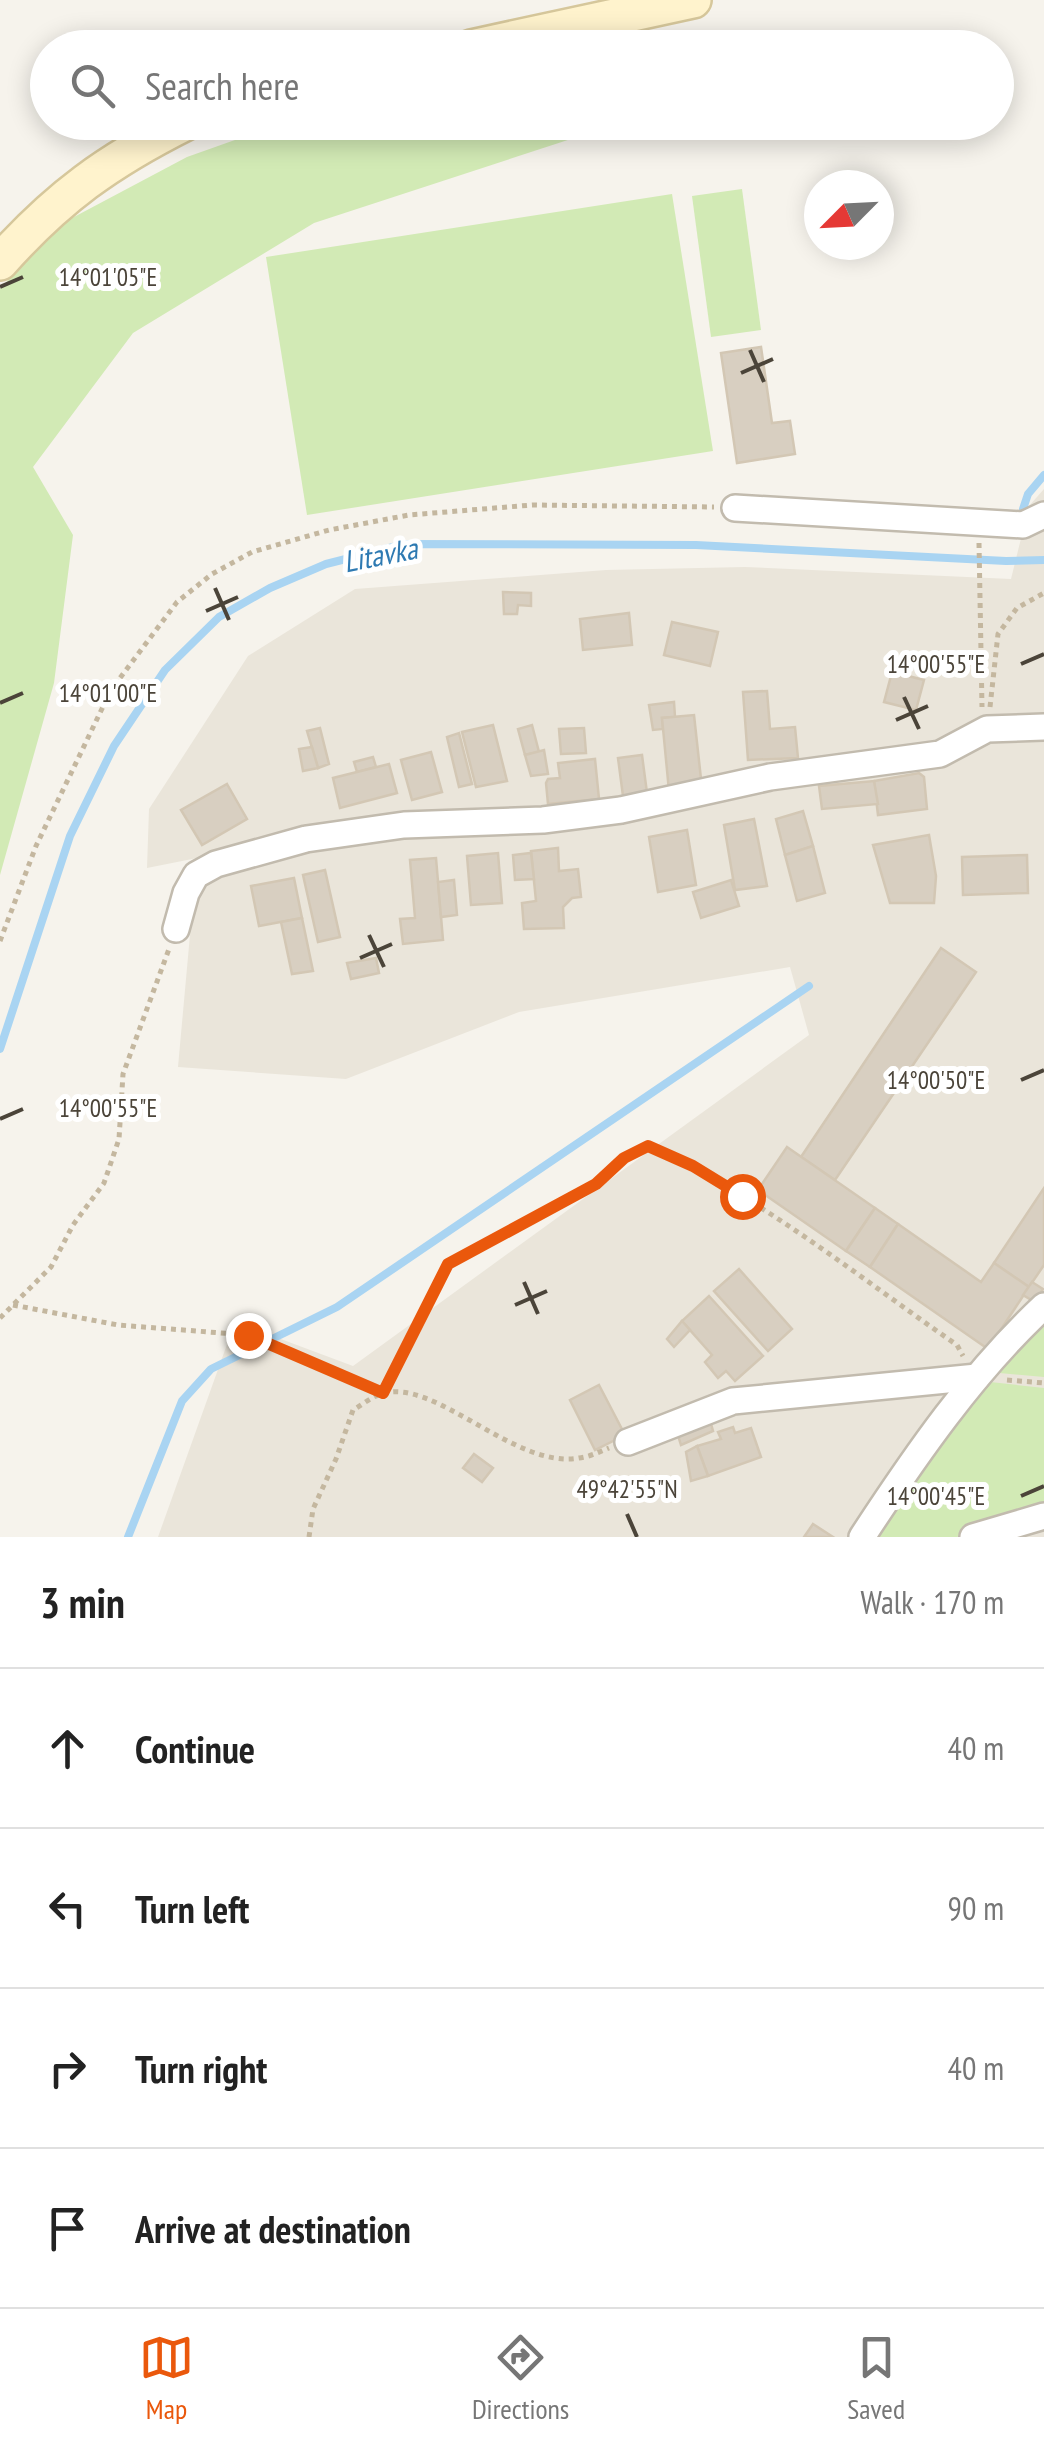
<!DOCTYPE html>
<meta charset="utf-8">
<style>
body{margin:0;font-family:"PT Sans Narrow",sans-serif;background:#f2f2f2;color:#222}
.compass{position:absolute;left:804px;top:170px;width:90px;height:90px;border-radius:50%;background:#fff;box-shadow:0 5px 25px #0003;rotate:246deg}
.stop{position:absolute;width:30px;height:30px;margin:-22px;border:8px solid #ea580c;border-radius:50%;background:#fff}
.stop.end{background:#ea580c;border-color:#fff;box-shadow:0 2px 10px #0008}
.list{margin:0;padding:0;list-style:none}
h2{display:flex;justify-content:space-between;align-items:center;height:130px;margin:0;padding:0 40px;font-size:42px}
h2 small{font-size:32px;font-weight:400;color:#767676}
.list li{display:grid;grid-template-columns:65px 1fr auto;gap:30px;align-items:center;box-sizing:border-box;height:160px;padding:0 40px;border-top:2px solid #e0e0e0}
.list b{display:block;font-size:38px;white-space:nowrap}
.list em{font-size:32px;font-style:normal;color:#767676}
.icon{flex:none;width:55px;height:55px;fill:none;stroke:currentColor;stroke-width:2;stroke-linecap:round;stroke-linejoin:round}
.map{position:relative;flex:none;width:1044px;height:1537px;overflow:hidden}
.search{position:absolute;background:#fff;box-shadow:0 5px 25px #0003;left:30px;right:30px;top:30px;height:110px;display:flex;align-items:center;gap:25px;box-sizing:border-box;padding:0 35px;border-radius:55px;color:#767676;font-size:38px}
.sheet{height:770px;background:#fff}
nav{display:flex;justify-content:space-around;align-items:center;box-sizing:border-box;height:140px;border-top:2px solid #e0e0e0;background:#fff;font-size:28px;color:#767676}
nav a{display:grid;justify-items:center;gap:5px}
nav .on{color:#ea580c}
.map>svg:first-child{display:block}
.residential{fill:#eae5da}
.green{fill:#d2eab5}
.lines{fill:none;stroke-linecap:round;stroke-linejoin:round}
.stream{stroke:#a9d4f2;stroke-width:8}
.building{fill:#d8cfc1;stroke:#d3c7b4;stroke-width:2.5}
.street-casing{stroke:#c2bbae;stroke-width:30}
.secondary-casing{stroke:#d6c79b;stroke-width:40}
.path{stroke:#c4b79f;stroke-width:5;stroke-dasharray:5 5;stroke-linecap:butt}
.street{stroke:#fff;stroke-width:25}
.secondary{stroke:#fff3cd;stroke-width:35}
.route{stroke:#ea580c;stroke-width:12}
.ticks{fill:none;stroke:#4b4439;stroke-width:4}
.labels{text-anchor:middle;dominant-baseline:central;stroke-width:10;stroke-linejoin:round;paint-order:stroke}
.water-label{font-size:30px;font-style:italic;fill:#2e7ab2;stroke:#fff}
.ticks-label{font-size:25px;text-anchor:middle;fill:#4b4439;stroke:#fff;stroke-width:10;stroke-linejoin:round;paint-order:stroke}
</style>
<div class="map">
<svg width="1044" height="1537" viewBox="0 0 1044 1537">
<rect width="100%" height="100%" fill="#f6f3ec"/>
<!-- residential -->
<polygon class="residential" points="1044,489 1044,1537 158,1537 235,1322 353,1366 809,1035 790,967 519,1012 346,1079 178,1067 197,858 147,868 149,809 248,656 355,589 606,570 745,567 1011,579 1029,506"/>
<!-- green -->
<g class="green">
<polygon points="690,30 686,47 532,48 592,36"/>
<polygon points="283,123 620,123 314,223 133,333 33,467 73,535 54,683 0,875 0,289 57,226 187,157"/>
<polygon points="742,189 761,330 711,337 692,196"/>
<polygon points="672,194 713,451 307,515 266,257"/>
<polygon points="1044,1311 1044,1377 989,1372"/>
<polygon points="981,1381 1044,1388 1044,1511 957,1537 867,1537"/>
</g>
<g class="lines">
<!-- stream -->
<g class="stream">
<polyline points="1023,509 1028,494 1044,475"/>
<polyline points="0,1049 70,836 114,746 165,670 219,617 270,588 326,564 405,544 696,545 1006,561 1044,560"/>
<polyline points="128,1537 182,1401 211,1369 337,1307 809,986"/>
</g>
</g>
<!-- building -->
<g class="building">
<polygon points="761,347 772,423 790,421 795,454 737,463 721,353"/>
<polygon points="503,592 531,593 531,606 518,605 517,614 504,614"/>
<polygon points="629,613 632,645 583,650 580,619"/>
<polygon points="672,622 718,632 710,666 664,655"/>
<polygon points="892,672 924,680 916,710 884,702"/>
<polygon points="767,691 770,729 795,727 798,758 748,760 743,692"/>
<polygon points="674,702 675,717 662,718 663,729 653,730 649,705"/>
<polygon points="694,715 702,788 669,791 662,718"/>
<polygon points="493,725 507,781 476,787 462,732"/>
<polygon points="532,725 539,752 525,755 518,729"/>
<polygon points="320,728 329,764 318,768 307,731"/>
<polygon points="584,728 586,753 561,754 559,729"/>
<polygon points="459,733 472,784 459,787 447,737"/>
<polygon points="312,747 318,768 303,771 299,749"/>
<polygon points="544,750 548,774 531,776 525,755"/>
<polygon points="431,752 442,792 412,800 401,760"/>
<polygon points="642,755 647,793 623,796 618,758"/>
<polygon points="373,757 376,767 357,772 354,762"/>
<polygon points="595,759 599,799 548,804 546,783 548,779 560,778 558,763"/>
<polygon points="389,764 397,793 340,808 333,778"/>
<polygon points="919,773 924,777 927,809 878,815 874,781"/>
<polygon points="874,781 878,804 822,809 819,786"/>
<polygon points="227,784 247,819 202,845 181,810"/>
<polygon points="803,811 813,846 785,855 776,819"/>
<polygon points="754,819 767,886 735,890 724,825"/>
<polygon points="687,830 696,885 658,892 649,837"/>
<polygon points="929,835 936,876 934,903 890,903 873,845"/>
<polygon points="813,846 825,893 797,901 785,855"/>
<polygon points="558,848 559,871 578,869 581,897 572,898 563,907 564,928 524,929 522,903 536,901 531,851"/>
<polygon points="498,853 502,903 471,905 467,856"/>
<polygon points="531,853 534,879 515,880 513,855"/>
<polygon points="1027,855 1028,893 963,895 962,857"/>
<polygon points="436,858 443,940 403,944 400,919 415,918 410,860"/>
<polygon points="325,870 340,937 318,942 303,875"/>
<polygon points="294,878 302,918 259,926 251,886"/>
<polygon points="454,880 457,915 441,917 438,882"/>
<polygon points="731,880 739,906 701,918 693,892"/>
<polygon points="302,918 313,971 292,974 281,922"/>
<polygon points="941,948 976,972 835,1180 801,1157"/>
<polygon points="376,958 379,973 351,979 347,963"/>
<polygon points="787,1147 875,1208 846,1251 758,1190"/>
<polygon points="1044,1188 1044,1265 1029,1287 994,1263"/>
<polygon points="875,1208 898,1224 870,1267 846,1251"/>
<polygon points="898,1224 981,1282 994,1263 1029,1287 988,1349 870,1267"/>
<polygon points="739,1269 792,1329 768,1351 714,1291"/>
<polygon points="1032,1282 1043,1289 1035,1302 1023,1295"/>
<polygon points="709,1296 763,1356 735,1381 726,1371 718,1378 705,1362 712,1355 682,1321"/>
<polygon points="682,1321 690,1330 674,1347 667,1339"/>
<polygon points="599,1385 625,1435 595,1450 570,1400"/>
<polygon points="710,1420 713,1431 681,1445 677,1432"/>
<polygon points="733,1427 735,1433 751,1428 761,1457 708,1476 697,1446 721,1439 718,1432"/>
<polygon points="697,1446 708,1476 691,1481 686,1452"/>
<polygon points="474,1454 493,1468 482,1482 463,1468"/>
<polygon points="813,1524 833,1537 804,1537"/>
</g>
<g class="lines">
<!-- street casing -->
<g class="street-casing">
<g id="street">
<polyline points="735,508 1023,525 1044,515"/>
<polyline points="176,929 186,893 196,875 216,864 306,839 404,825 543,820 621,810 770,777 940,754 987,729 1044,727"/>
<polyline points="628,1442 733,1401 977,1377"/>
<path d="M862,1537c53,-81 111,-165 182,-231"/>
<polyline points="973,1537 1044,1516"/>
</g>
</g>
<!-- secondary casing -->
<g class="secondary-casing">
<g id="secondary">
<polyline points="471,48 693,0"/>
<path d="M0,262c58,-65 108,-101 186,-140"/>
</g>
</g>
<!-- path -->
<g class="path">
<polyline points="979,543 982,707"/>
<polyline points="990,707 998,634 1017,608 1044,593"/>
<polyline points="0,941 36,846 111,690 177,602 212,574 252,552 329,530 409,515 532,505 714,507"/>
<path d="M13,1305l105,20 130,10 135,58 65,-128 148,-81 28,-26 24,-12c112,50 209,130 309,199l6,11"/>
<polyline points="0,1318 51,1267 73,1225 104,1183 119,1139 123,1074 169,949"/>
<polyline points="1007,1380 1044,1383"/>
<path d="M309,1537l4,-28 23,-50 17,-49c9,-5 18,-13 28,-16 53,-18 134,76 198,64 10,-1 20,-6 30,-10"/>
</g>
<!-- street -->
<use href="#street" class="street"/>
<!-- secondary -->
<use href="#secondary" class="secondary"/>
</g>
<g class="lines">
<!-- route -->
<polyline class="route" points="248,1335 383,1393 448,1264 596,1184 624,1158 648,1146 693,1166 742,1196"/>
</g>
<!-- ticks -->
<path class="ticks" d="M0,287l23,-10M750,350l14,32M741,373l32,-14M215,588l14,32M206,611l32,-14M1021,664l23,-10M904,697l15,32M0,703l23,-10M896,720l32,-14M369,935l15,32M360,958l32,-14M1021,1080l23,-10M0,1119l23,-10M524,1282l14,32M515,1305l32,-14M1021,1496l23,-10M627,1514l10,23"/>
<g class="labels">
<!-- water labels -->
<g class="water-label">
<text transform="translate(380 554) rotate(-11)">Litavka</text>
</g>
</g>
<g class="ticks-label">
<text x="108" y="286">14°01'05"E</text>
<text x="936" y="673">14°00'55"E</text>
<text x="108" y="702">14°01'00"E</text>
<text x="936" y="1089">14°00'50"E</text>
<text x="108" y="1117">14°00'55"E</text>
<text x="627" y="1498">49°42'55"N</text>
<text x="936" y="1505">14°00'45"E</text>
</g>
</svg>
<svg class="compass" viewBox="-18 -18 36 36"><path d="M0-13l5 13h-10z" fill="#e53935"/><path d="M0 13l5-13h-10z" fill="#767676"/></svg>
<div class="stop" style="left:742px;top:1196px"></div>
<div class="stop end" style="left:248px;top:1335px"></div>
<div class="search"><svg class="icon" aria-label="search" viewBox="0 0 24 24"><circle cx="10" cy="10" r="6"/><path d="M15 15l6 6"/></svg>Search here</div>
</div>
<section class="sheet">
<h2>3 min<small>Walk · 170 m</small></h2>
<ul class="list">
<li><svg class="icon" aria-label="ahead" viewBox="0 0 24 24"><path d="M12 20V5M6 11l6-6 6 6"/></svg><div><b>Continue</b></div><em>40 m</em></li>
<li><svg class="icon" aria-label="left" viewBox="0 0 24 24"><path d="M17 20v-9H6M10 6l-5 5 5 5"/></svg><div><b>Turn left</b></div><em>90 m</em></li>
<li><svg class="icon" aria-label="right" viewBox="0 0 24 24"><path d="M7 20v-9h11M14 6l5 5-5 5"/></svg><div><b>Turn right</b></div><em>40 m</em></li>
<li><svg class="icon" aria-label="arrive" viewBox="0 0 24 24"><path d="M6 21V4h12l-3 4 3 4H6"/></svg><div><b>Arrive at destination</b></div></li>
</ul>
</section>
<nav>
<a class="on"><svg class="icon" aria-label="map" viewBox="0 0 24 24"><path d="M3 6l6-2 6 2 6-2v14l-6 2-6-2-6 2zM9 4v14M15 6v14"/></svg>Map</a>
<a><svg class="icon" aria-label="directions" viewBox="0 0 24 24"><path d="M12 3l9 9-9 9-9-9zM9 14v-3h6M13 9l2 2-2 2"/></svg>Directions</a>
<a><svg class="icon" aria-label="saved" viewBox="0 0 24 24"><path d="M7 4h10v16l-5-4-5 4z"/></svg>Saved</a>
</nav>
